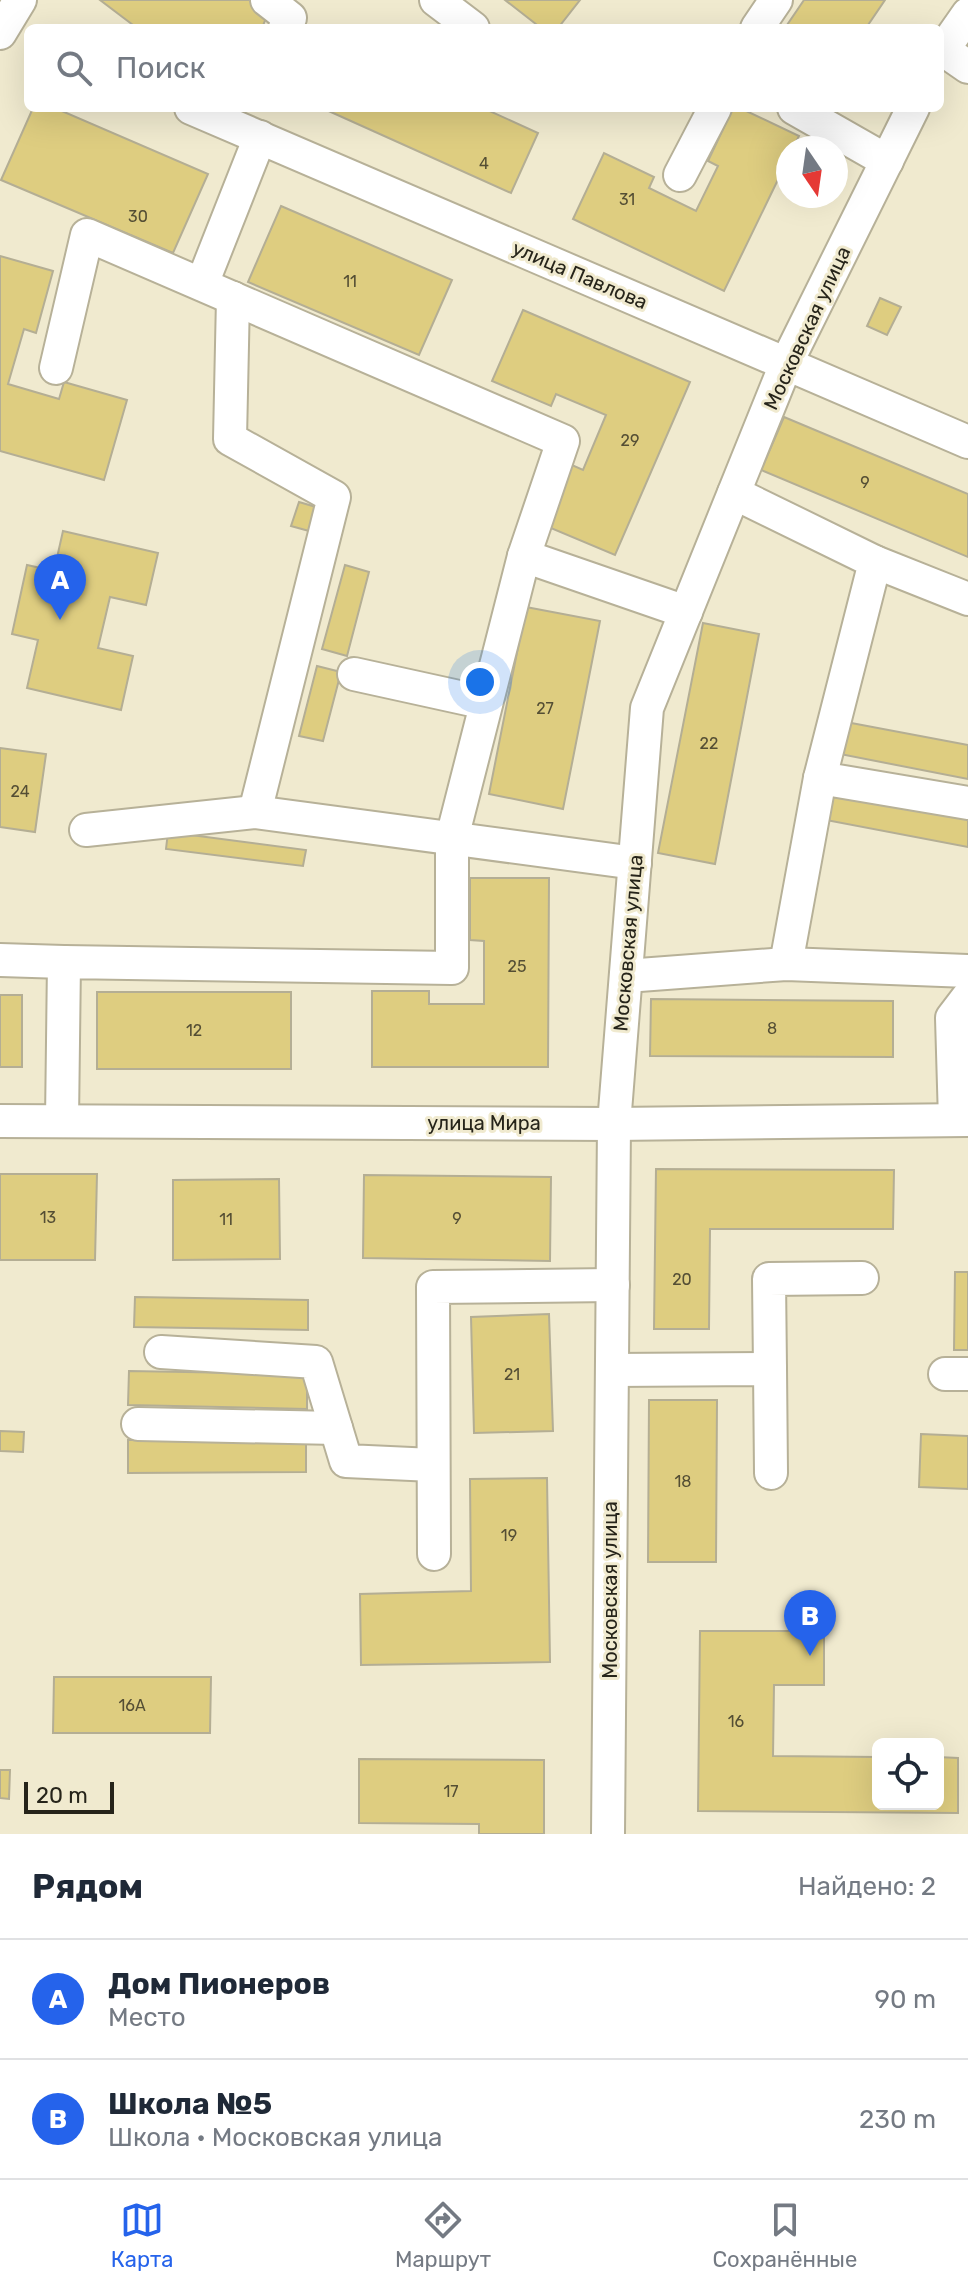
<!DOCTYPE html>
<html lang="ru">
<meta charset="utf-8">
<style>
body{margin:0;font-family:Rubik,sans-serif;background:#f6f6f7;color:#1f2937}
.controls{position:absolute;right:24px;bottom:24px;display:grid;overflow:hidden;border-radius:12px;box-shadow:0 8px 32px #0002}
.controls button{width:72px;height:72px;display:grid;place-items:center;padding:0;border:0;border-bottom:2px solid #e0e1e3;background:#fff;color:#1f2937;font:40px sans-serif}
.compass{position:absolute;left:776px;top:136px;width:72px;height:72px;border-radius:50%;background:#fff;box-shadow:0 8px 32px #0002;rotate:167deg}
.scale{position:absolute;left:24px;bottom:20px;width:90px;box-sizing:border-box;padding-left:8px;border:4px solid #26241a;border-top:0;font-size:22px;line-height:28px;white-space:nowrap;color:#26241a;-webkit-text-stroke:6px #f0eacf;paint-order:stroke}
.you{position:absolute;left:480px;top:682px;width:28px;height:28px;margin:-20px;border:6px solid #fff;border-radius:50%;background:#1a73e8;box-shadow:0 0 0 12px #1a73e833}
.badge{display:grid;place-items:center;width:52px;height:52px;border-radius:50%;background:#2563eb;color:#fff;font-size:26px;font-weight:700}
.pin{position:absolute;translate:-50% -66px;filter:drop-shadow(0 2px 4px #0008)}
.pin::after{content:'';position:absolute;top:42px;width:28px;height:24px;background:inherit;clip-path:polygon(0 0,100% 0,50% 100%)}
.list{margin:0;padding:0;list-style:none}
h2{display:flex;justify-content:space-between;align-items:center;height:104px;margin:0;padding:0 32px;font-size:34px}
h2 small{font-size:26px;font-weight:400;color:#747a83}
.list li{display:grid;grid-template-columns:52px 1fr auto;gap:24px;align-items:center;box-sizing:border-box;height:120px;padding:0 32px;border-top:2px solid #e0e1e3}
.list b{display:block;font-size:30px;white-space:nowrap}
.list p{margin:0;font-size:26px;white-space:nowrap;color:#747a83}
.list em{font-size:26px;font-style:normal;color:#747a83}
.icon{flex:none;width:44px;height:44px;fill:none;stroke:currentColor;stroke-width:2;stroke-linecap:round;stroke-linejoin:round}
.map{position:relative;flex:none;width:968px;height:1834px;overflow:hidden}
.search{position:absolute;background:#fff;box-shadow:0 8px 32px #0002;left:24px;right:24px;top:24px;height:88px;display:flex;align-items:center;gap:20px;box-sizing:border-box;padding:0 28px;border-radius:12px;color:#747a83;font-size:30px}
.sheet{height:344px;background:#fff}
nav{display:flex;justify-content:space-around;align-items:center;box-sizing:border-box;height:112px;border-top:2px solid #e0e1e3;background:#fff;font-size:22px;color:#747a83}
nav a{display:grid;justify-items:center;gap:4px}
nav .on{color:#2563eb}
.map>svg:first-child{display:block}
.building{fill:#decd80;stroke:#b4ae94;stroke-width:2}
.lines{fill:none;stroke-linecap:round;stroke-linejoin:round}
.minor-casing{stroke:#b7b198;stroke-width:36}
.minor{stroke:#fff;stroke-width:32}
.labels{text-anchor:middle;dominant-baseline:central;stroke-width:6;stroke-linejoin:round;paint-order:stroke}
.number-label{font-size:16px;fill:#544e34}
.street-label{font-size:20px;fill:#26241a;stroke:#f0eacf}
</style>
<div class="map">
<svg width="968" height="1834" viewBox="0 0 968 1834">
<rect width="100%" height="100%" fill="#f0eacf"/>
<!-- building -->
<g class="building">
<polygon points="100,0 254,0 270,8 262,28 137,28"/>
<polygon points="505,0 580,0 558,28 541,28"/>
<polygon points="804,0 885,0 866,28 785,28"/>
<polygon points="33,108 55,108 208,174 173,253 1,180"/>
<polygon points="322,108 483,108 538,133 511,193"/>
<polygon points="733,108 740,108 799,136 793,148 788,148 788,159 724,291 573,219 604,153 654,177 649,188 696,211 718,166 708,161"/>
<polygon points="281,206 452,280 419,355 248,282"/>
<polygon points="0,256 53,271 36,333 24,329 8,384 59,399 64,382 127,400 104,480 0,451"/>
<polygon points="880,298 901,307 887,335 867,326"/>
<polygon points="523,310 690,382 615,555 546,526 572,465 583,470 606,415 556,394 551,406 492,381"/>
<polygon points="784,417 968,494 968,557 761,470"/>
<polygon points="299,502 316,507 309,531 291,526"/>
<polygon points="63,531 158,553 146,605 110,597 98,648 133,656 121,710 27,688 38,640 12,634 27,565 54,571"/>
<polygon points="345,565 369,572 347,656 322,649"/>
<polygon points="526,607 600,621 563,809 489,794"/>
<polygon points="703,623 759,634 715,864 658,853"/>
<polygon points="317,666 341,672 323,741 299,736"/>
<polygon points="846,722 968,745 968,779 840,754"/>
<polygon points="0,748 46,754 35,832 0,827"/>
<polygon points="833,786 968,812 968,847 826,820"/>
<polygon points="168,832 306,850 303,866 166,849"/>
<polygon points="470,878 549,878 548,1067 372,1067 372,991 429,991 429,1004 484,1004 484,941 470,940"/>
<rect x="97" y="992" width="194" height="77"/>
<rect x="0" y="995" width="22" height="72"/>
<polygon points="651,999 893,1001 893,1057 650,1056"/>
<polygon points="656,1169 894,1170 893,1229 710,1229 709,1329 654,1329"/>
<polygon points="0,1174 97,1174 95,1260 0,1260"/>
<polygon points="364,1175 551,1177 550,1261 363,1258"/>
<polygon points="279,1179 280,1259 173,1260 173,1180"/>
<polygon points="955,1272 968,1272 968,1350 954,1350"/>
<polygon points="135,1297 308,1300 308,1330 134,1327"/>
<polygon points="549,1314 553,1431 474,1433 471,1317"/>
<polygon points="129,1371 307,1374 307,1409 128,1405"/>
<polygon points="649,1400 717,1400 716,1562 648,1562"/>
<polygon points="0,1431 24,1432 23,1452 0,1451"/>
<polygon points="921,1434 968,1436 968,1489 919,1487"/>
<polygon points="306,1439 306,1472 128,1473 128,1440"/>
<polygon points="547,1478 550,1662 361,1665 360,1594 471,1591 470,1479"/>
<polygon points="700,1631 824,1631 824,1685 774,1685 773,1756 878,1757 878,1804 938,1804 938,1757 958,1758 958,1813 698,1811"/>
<polygon points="54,1677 211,1677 210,1733 53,1733"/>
<polygon points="359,1759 544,1760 544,1834 479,1834 479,1824 359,1823"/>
<polygon points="0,1770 10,1770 9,1799 0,1798"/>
</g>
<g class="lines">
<!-- minor casing -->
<g class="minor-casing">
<g id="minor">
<polyline points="267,0 290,18 285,28"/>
<polyline points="436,0 473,28"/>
<polyline points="757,28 776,0"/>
<polyline points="0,33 20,0"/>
<polyline points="942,49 968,67"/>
<polyline points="940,54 968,14"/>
<polyline points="191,108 968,442"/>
<polyline points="794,108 887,161"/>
<polyline points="680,175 715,108"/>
<polyline points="202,284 260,137"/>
<polyline points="233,298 230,439 334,497 255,812"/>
<polyline points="56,368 87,235 563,441 524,556 686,612"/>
<polyline points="734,493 875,562 820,778 968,803"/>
<polyline points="875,562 968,599"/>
<polyline points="354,674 486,703"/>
<polyline points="86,830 255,812 635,863"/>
<polyline points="0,960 64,962"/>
<polyline points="786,964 820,778"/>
<polyline points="626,976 786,964 968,971"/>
<polyline points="955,1120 952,1018 968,997"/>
<polyline points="0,1121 614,1124 968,1120"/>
<polyline points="62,1121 64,962 452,968 452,838 524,556"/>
<polyline points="161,1352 316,1362 346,1461 433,1465"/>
<polyline points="770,1369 769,1279 862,1278"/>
<polyline points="612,1370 770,1369 771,1473"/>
<polyline points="945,1374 968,1374"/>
<polyline points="138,1424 336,1428"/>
<polyline points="434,1554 433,1287 613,1285"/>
<polyline points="608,1834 614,1124 647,708 786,364 913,108"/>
</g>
</g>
<!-- minor -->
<use href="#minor" class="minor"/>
</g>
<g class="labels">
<!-- number labels -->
<g class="number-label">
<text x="484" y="163">4</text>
<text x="627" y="199">31</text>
<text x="138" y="216">30</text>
<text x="350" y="281">11</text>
<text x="630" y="440">29</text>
<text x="865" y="482">9</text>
<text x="545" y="708">27</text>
<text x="709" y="743">22</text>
<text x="20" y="791">24</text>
<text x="517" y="966">25</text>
<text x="772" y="1028">8</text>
<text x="194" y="1030">12</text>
<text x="48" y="1217">13</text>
<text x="457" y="1218">9</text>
<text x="226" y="1219">11</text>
<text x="682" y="1279">20</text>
<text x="512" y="1374">21</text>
<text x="683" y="1481">18</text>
<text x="509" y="1535">19</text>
<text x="132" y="1705">16А</text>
<text x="736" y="1721">16</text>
<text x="451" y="1791">17</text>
</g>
<!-- street labels -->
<g class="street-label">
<text transform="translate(580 275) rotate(23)">улица Павлова</text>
<text transform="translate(807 328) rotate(-65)">Московская улица</text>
<text transform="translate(628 943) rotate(-85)">Московская улица</text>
<text x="484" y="1123">улица Мира</text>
<text transform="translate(610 1590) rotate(-90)">Московская улица</text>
</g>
</g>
</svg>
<div class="controls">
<button><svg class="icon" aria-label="locate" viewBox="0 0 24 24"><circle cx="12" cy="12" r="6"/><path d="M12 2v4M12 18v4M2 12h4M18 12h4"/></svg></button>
</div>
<svg class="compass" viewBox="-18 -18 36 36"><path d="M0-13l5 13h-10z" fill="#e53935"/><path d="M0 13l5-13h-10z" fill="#747a83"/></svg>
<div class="scale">20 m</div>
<div class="you"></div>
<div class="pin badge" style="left:60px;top:620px">A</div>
<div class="pin badge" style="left:810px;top:1656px">B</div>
<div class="search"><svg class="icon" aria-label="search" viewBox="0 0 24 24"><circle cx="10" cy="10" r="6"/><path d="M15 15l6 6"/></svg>Поиск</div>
</div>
<section class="sheet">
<h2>Рядом<small>Найдено: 2</small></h2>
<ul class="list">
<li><span class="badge">A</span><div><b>Дом Пионеров</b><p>Место</p></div><em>90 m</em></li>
<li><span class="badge">B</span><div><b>Школа №5</b><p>Школа · Московская улица</p></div><em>230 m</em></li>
</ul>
</section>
<nav>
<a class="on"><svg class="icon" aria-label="map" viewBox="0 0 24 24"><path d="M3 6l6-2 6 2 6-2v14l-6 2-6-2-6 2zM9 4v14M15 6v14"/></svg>Карта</a>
<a><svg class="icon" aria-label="directions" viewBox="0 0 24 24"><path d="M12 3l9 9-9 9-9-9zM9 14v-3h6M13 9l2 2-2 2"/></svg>Маршрут</a>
<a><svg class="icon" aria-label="saved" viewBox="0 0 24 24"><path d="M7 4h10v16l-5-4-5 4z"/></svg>Сохранённые</a>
</nav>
